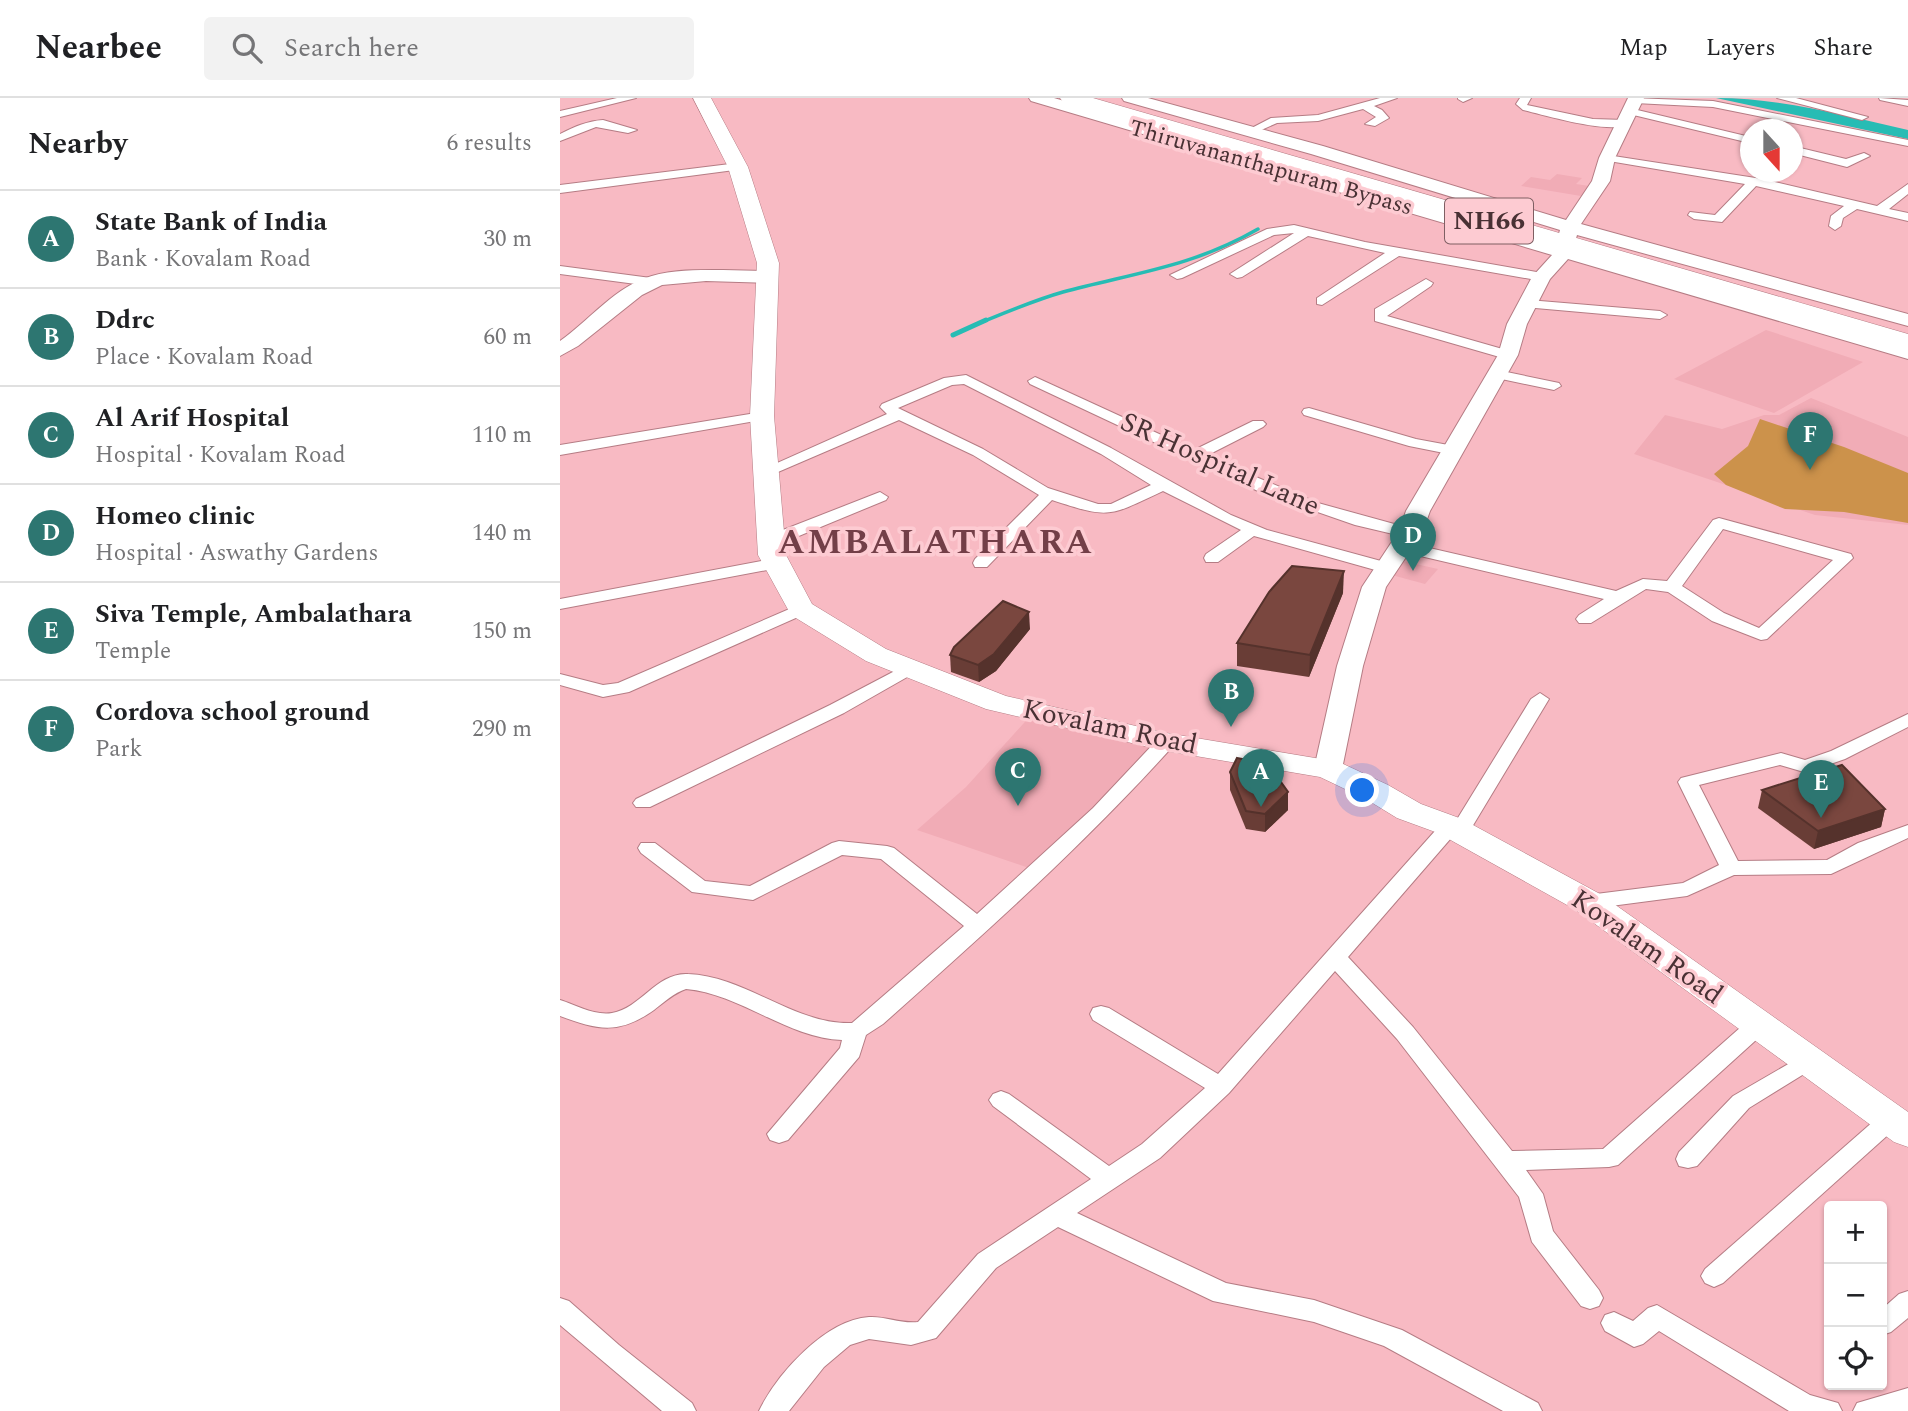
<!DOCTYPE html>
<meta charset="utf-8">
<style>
body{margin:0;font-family:Spectral,serif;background:#f2f2f2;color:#202124}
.controls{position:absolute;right:21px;bottom:21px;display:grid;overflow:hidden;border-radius:7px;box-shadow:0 2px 5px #0004}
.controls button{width:63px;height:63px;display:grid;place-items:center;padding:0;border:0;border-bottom:2px solid #e0e0e0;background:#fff;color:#202124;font:35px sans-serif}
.compass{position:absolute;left:1180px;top:21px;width:63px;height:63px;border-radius:50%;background:#fff;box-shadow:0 2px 5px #0004;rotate:159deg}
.you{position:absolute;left:803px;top:693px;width:24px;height:24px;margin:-18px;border:5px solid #fff;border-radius:50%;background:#1a73e8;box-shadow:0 0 0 10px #1a73e833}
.badge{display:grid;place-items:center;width:46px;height:46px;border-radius:50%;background:#2d7671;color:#fff;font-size:23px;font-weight:700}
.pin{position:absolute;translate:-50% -58px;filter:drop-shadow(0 2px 4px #0008)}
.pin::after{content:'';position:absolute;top:37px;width:24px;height:21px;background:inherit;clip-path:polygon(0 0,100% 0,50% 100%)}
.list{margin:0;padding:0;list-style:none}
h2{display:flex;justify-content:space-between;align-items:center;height:91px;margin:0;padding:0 28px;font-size:30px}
h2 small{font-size:23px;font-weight:400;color:#757577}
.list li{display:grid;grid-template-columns:46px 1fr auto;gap:21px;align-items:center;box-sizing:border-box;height:98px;padding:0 28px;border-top:2px solid #e0e0e0}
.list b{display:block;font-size:26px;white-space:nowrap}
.list p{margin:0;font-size:23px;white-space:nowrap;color:#757577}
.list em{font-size:23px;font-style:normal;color:#757577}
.icon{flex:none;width:38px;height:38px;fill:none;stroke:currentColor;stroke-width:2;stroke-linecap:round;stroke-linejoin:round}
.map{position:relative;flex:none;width:1348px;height:1313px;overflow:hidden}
header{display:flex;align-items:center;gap:42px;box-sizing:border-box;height:98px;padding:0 35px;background:#fff;border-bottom:2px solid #e0e0e0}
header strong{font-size:33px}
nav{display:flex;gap:38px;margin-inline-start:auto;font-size:24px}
.search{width:490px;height:63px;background:#f2f2f2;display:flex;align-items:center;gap:18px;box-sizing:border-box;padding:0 24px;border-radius:7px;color:#757577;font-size:26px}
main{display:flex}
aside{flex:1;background:#fff}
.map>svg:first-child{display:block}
.built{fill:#f1acb6}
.green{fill:#cc924b}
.water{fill:#27bcb4}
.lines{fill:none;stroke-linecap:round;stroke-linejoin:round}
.stream-far1{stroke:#27bcb4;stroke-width:3.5}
.stream{stroke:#27bcb4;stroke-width:5}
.street-casing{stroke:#b57c84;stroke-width:2}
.secondary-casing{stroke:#b57c84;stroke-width:2}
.primary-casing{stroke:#b57c84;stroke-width:1}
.highway-casing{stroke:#b57c84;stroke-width:1}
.street{fill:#fff;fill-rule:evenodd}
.secondary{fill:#fff;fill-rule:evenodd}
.primary{fill:#fff;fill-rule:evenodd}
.highway{fill:#fff;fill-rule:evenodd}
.wall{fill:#693d36}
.shaded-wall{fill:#55322c}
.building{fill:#7a473f;stroke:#55322c;stroke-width:2}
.labels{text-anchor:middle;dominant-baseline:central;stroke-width:7;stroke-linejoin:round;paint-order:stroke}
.far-street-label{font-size:23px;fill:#493134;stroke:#fdcbd2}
.shield{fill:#fdcbd2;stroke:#7f5f63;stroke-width:2}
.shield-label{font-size:26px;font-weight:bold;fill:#493134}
.street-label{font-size:28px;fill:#493134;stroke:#fdcbd2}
.district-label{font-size:35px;font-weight:bold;letter-spacing:2px;fill:#733f48;stroke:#fdcbd2}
</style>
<header>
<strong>Nearbee</strong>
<div class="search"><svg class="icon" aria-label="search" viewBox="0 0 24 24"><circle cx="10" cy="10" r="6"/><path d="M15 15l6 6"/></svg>Search here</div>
<nav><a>Map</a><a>Layers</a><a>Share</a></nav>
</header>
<main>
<aside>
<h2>Nearby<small>6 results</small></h2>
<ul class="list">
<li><span class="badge">A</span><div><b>State Bank of India</b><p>Bank · Kovalam Road</p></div><em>30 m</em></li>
<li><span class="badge">B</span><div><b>Ddrc</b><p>Place · Kovalam Road</p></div><em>60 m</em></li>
<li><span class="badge">C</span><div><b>Al Arif Hospital</b><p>Hospital · Kovalam Road</p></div><em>110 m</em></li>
<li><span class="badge">D</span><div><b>Homeo clinic</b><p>Hospital · Aswathy Gardens</p></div><em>140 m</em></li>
<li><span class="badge">E</span><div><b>Siva Temple, Ambalathara</b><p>Temple</p></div><em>150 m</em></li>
<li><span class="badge">F</span><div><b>Cordova school ground</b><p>Park</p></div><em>290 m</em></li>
</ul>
</aside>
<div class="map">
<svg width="1348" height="1313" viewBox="0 0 1348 1313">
<rect width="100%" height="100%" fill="#f8bac3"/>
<!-- built -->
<g class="built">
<polygon points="997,76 1022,80 1016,86 1036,89 1027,99 961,88 971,79 990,82"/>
<polygon points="1206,232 1303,264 1214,315 1114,281"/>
<polygon points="1251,300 1348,339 1348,427 1255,417 1074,356 1105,317 1162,331 1204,317 1219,317"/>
<polygon points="838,462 878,471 865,486 828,476"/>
<polygon points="473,615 598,650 469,770 357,732 406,689"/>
</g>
<!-- green -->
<polygon class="green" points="1200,321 1284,349 1348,375 1348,425 1284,414 1225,411 1166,387 1154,376 1188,348"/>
<!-- water -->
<path class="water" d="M1156,0c65,0 129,18 192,32v9z"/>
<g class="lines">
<!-- stream-far1 -->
<path class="stream-far1" d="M422,224c27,-11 53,-22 81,-30 71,-19 129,-25 195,-63"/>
<!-- stream -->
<polyline class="stream" points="393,237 426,222"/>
<!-- street casing -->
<g class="street-casing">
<g id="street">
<polygon points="57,0 76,0 0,19 0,13"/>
<polygon points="820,0 837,0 814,8 822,12 829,20 815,28 805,26 816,19 803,11 758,23 717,25 690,37 684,34 711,20 758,17"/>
<polygon points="912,0 903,4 898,1 898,0"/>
<path d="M960,0h11l-4,7 66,14 32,1 6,3c-18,13 -86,-8 -108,-13l-7,-6z"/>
<polygon points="1071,0 1153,3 1348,42 1348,48 1153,9 1075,5 1071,4"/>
<polygon points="1217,0 1236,0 1308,19 1302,22"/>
<polygon points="1319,0 1348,2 1348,8 1320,2"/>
<polygon points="1069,10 1190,39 1190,45 1065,15 1065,11"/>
<path d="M43,22l34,10 -9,3 -32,-6 -36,14v-7c14,-7 27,-13 43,-14z"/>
<polygon points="1232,48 1286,61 1304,55 1310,58 1287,69 1232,55"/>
<polygon points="1047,57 1202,81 1317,108 1348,86 1348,96 1329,111 1348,115 1348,123 1297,111 1283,120 1281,128 1275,132 1269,128 1271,118 1284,108 1196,88 1162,124 1134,121 1128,117 1130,114 1155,117 1185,86 1043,62 1043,58"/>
<polygon points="178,65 182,67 182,71 0,95 0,87"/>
<polygon points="734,127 805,144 982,175 989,179 982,183 839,158 762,207 757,206 757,200 825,155 748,138 682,179 677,180 670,176 734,135 714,137 622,180 617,181 610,177 707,131"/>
<polygon points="0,168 91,180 98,184 91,188 0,176"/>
<polygon points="866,181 873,185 871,188 827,218 953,254 953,260 943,260 815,223 815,211"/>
<polygon points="968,202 1100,213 1107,217 1100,221 963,209 963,203"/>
<polygon points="937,272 999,285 1001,288 994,292 932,279 930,276"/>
<path d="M406,277l145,73 120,67 36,15 125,34 2,4 -8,5 -132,-37 -36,26h-12l-2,-4 2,-4 35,-24 -78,-39c-55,26 -53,28 -111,9l-65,67h-12l-2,-4 2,-4 64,-64 -66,-40 -74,-35 -128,55 -6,2 -8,-5 130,-58 -7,-7 2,-3 62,-26zM404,286l137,70 50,31 -40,19h-13l-50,-16 -65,-39 -85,-41 54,-23z"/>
<polygon points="475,279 634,352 693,323 703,323 706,326 703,329 646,358 758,405 856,432 858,435 850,440 795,427 700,394 470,286 468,283"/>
<polygon points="749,310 856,341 899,349 902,352 894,357 849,348 744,317 742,314 744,311"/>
<polygon points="202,314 207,315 209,318 207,321 0,357 0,347"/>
<polygon points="320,394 328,399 326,402 217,447 205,447 203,443 205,439"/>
<path d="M1159,420l132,36 2,4 -86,81 -6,1 -49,-19 -44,-29 -22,-3 -55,34h-12l-3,-4 3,-4 25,-16 -205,-48 -8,-5 8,-5 217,50 27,-12 24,2 46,-61zM1163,431l110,31 -74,68 -35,-15 -42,-27z"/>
<polygon points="217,460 223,461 225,465 223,469 0,511 0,501"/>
<polygon points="241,506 247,507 250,511 247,515 69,594 43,599 0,587 0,576 43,587 58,585"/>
<polygon points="350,565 356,566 359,570 356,574 284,615 90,709 76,709 73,705 76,701 270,607"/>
<path d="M980,595l9,6 -83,138h-14l-104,120 65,70 99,124 91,-2 147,-130 8,-2 8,2 3,6 -3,6 -148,134 -9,2 -83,3 17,24 10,37 46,59 4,8 -4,8 -9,3 -9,-3 -49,-64 -13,-45 -122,-158 -62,-68 -106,122 -69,65 -83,55 149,70 88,17 88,30 136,73 4,8h-39l-119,-65 -70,-24 -101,-21 -155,-74 -62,41 -60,70 -25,7 -42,-6 -19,6 -26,22 -35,44h-30c18,-37 66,-91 110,-94 16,-1 32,7 49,5l60,-68 113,-75 -98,-73 -4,-6 4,-6 8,-3 8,3 100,72 33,-22 63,-56 -112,-68 -3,-6 3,-6 8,-2 8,2 109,66 225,-252 13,-1 75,-122z"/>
<polygon points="1348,616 1348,629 1285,661 1259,670 1244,674 1220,667 1139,687 1178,763 1267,762 1298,745 1348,727 1348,740 1271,776 1174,777 1127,798 1028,811 1021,809 1017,804 1021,799 1028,797 1123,785 1159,767 1118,684 1121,680 1221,655 1245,662 1271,653"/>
<path d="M606,638l10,6 -3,4c-90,100 -190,189 -290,278l-17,11 -7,22 -71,83 -9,3 -9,-3 -3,-6 73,-86 2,-8c-55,-2 -101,-46 -156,-51 -12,4 -22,13 -32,21 -35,25 -56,20 -94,6v-16c16,5 35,16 52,13 29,-5 45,-41 76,-39 58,2 106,51 164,49l112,-97 -83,-67 -39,-4 -89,45 -61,-8 -51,-39 -3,-5 3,-5h14l50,38 45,5 82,-43 7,-2 48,5 7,2 83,66 116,-106 66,-70z"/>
<polygon points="1249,954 1257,956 1261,962 1257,968 1189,1010 1137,1068 1128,1070 1119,1068 1116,1061 1119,1054 1173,998"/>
<polygon points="1331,1012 1339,1015 1343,1021 1339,1027 1163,1185 1154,1189 1145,1185 1141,1178 1145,1171 1323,1015"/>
<polygon points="1348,1193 1348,1220 1331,1234 1322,1237 1322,1211 1339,1196"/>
<polygon points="0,1200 9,1203 59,1247 132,1305 136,1313 102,1313 0,1227"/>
<polygon points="1097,1207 1250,1297 1278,1305 1282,1313 1229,1313 1099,1233 1083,1246 1074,1249 1045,1233 1041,1225 1045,1217 1054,1214 1073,1223 1088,1210"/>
<polygon points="1348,1290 1348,1313 1293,1313 1297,1305"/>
</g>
</g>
<!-- secondary casing -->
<g class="secondary-casing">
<g id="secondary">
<polygon points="469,0 494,0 996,146 1000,132 751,56 564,3 562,0 588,0 763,48 1006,122 1032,83 1039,60 1068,0 1084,0 1055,60 1050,83 1021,126 1348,216 1348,228 1017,137 1013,151 1348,249 1348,261 1008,161 990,181 967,226 958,257 870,413 862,435 826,489 803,568 782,671 778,677 768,680 758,677 754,671 777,568 802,489 839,433 846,413 938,257 947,226 972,179 992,157 471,3"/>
<path d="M163,172l45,1 10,6 -10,6 -62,-2 -44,4 -20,10 -64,51 -18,10v-15c28,-20 51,-49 83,-62 25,-10 54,-9 80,-9z"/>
</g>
</g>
<!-- primary casing -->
<g class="primary-casing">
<polygon id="primary" points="133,0 151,0 188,69 219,165 214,318 226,457 252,506 326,551 446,598 606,635 779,664 828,687 861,706 902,721 1040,796 1348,1014 1348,1049 1334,1044 1016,812 878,735 837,720 806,701 760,679 606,653 426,611 306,563 231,517 198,457 190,318 197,165 168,69"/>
</g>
<!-- highway casing -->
<g class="highway-casing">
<polygon id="highway" points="500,0 533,0 1348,236 1348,252 503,4"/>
</g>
<!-- street -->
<use href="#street" class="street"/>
<!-- secondary -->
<use href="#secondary" class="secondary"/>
<!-- primary -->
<use href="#primary" class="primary"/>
<!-- highway -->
<use href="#highway" class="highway"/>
</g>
<!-- wall -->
<g class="wall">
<polygon points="783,495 749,579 677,568 677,545"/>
<polygon points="470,531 436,573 419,584 391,574 390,557"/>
<polygon points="670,674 728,694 728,712 705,734 686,731 670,692"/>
<polygon points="1202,692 1325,711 1321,729 1254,751 1198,710"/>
</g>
<!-- shaded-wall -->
<g class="shaded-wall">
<polygon points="784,473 783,495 749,579 750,557"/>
<polygon points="469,514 470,531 436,573 419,584 418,567"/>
<polygon points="728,694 728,712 705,734 705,716"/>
<polygon points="1325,711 1321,729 1254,751 1258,733"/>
</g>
<!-- building -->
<g class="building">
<polygon points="732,468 784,473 750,557 677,545 709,494"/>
<polygon points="443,503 469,514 434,556 418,567 390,557 394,549"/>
<polygon points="677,660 708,666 728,694 705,716 686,713 670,674"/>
<polygon points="1282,667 1325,711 1258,733 1202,692"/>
</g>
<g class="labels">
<!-- far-street labels -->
<g class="far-street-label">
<text transform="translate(711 70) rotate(16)">Thiruvananthapuram Bypass</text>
</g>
<!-- shield labels -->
<rect class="shield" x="885" y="100.5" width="88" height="45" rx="5"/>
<g class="shield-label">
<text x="929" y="123">NH66</text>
</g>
<!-- street labels -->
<g class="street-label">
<text transform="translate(660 366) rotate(24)">SR Hospital Lane</text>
<text transform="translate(550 629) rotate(12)">Kovalam Road</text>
<text transform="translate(1087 849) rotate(35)">Kovalam Road</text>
</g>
<!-- district labels -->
<g class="district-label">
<text x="376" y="444">AMBALATHARA</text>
</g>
</g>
</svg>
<div class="controls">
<button>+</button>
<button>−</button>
<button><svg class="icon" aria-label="locate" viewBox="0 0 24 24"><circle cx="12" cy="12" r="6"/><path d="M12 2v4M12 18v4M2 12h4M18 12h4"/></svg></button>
</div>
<svg class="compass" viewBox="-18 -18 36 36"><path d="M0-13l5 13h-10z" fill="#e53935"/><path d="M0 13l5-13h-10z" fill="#757577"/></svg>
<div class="you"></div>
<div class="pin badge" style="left:701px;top:709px">A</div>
<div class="pin badge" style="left:671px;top:629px">B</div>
<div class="pin badge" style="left:458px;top:708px">C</div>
<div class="pin badge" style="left:853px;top:473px">D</div>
<div class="pin badge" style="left:1261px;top:720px">E</div>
<div class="pin badge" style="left:1250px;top:372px">F</div>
</div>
</main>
